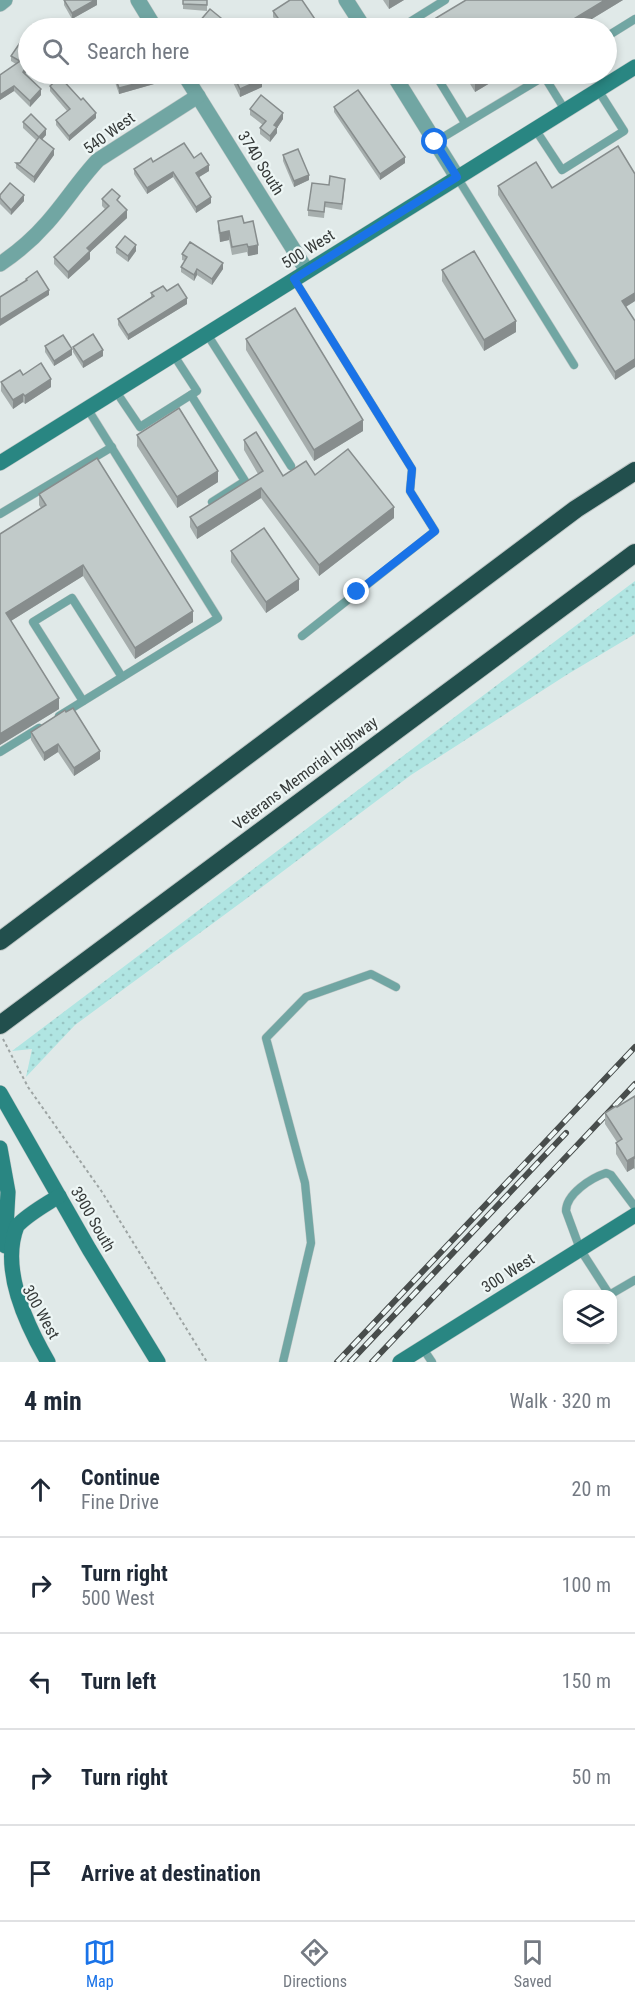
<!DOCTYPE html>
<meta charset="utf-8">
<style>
body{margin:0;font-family:"Roboto Condensed",sans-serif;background:#f6f6f7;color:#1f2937}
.controls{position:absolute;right:18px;bottom:18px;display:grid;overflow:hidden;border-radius:12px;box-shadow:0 3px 9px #0003}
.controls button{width:54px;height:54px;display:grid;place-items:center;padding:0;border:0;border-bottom:2px solid #e0e1e3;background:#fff;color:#1f2937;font:30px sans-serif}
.stop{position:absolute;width:18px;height:18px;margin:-14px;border:4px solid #1a73e8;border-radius:50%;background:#fff}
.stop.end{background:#1a73e8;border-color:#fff;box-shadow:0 2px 6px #0008}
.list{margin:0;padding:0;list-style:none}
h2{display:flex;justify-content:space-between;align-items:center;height:78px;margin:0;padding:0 24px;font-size:26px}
h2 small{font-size:20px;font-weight:400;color:#747a83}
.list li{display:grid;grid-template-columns:39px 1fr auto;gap:18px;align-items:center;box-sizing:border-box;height:96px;padding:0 24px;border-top:2px solid #e0e1e3}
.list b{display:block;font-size:22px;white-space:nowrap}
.list p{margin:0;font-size:20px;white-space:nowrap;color:#747a83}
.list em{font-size:20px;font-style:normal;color:#747a83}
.icon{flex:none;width:33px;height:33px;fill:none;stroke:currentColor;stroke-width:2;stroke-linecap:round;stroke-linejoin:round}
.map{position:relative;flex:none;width:635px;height:1362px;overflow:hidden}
.search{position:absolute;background:#fff;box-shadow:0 3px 9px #0003;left:18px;right:18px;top:18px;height:66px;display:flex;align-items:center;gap:15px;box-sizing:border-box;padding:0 21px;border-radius:33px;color:#747a83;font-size:22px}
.sheet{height:558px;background:#fff}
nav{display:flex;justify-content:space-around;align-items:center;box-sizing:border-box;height:84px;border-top:2px solid #e0e1e3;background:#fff;font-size:16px;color:#747a83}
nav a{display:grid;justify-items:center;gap:3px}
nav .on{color:#1a73e8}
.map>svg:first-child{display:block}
.grass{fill:url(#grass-dots)}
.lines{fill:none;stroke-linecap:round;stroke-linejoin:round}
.lane-casing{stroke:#bec6c5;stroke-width:9}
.street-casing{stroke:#bec6c5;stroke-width:16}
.secondary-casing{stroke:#bec6c5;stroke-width:16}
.highway-casing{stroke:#bec6c5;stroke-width:20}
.path{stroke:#9da4a3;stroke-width:2;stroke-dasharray:3 3;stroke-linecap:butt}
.lane{stroke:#71a6a3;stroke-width:8}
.street{stroke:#71a6a3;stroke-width:15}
.secondary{stroke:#298682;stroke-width:15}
.highway{stroke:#224f4d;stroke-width:18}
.rail-casing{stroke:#484d4c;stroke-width:6}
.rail{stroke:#edf6f5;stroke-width:4;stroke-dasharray:11;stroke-linecap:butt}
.wall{fill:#a6aead}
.shaded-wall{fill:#878d8d}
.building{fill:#c1cac9;stroke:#878d8d;stroke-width:1.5}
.route{stroke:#1a73e8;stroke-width:8}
.labels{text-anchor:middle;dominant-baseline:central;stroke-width:4.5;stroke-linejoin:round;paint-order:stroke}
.street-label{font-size:16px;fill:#353938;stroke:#edf6f5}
</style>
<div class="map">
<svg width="635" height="1362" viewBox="0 0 635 1362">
<defs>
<pattern id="grass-dots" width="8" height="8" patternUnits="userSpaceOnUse" patternTransform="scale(1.5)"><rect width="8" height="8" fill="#b0e5e2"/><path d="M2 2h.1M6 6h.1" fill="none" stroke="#98c5c3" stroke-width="1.8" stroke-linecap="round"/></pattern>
</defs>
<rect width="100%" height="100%" fill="#e0e9e8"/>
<!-- grass -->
<polygon class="grass" points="635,581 635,634 568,674 411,775 262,887 75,1025 26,1077 32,1049 12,1051"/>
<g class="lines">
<!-- lane casing -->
<g class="lane-casing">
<g id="lane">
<polyline points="407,28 405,25 445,0"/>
<polyline points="606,37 635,19"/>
<polyline points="435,74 465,123"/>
<polyline points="544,76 565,110"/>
<polyline points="535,129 562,170 624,131 598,90"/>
<polyline points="435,142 548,74"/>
<polyline points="457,177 574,365"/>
<polyline points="294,279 412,469 410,491 435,531 302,636"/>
<polyline points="207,334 291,466"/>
<polyline points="115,390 140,427 197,391 173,354"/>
<polyline points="191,395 245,481 212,502"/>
<polyline points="0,514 112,447"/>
<polyline points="83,701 33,622 72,598 122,677"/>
<polyline points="59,716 218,618 87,408"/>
<polyline points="0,752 39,728"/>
<path d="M609,1294l-29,-45 -14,-38c0,-17 25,-33 40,-38l5,2 24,32"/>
<polyline points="611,1294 635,1280"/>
<polyline points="422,1347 432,1362"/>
<polyline points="283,1362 311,1243 305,1183 266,1038 306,997 371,974 396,987"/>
</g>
</g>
<!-- street casing -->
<g class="street-casing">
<g id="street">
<polyline points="138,0 155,28"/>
<polyline points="346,0 364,28"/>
<polyline points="0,4 5,0"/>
<polyline points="184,74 307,271"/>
<polyline points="393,74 457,177"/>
<path d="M0,264c18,-12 33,-25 47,-41 18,-20 32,-43 51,-63l100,-64"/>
</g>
</g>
<!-- secondary casing -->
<g class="secondary-casing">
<g id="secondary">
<polyline points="0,463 635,67"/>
<polyline points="0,1093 89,1249 158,1362"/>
<polyline points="0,1148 8,1192 5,1246"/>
<path d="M48,1362c-22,-38 -48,-93 -31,-136 11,-12 28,-21 42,-30"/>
<polyline points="400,1362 635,1215"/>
</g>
</g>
<!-- highway casing -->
<g class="highway-casing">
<g id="highway">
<polyline points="0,941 576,509 635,471"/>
<polyline points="0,1025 635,553"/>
</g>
</g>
<!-- path -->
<polyline class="path" points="3,1039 28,1087 102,1192 207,1362"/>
<!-- lane -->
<use href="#lane" class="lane"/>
<!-- street -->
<use href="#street" class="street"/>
<!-- secondary -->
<use href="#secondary" class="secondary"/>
<!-- highway -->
<use href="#highway" class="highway"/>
<!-- rail casing -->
<g class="rail-casing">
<g id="rail">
<polyline points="337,1362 635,1047"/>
<polyline points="350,1362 566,1133"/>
<polyline points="372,1362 635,1084"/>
</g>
</g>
<!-- rail -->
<use href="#rail" class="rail"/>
</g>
<!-- wall -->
<g class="wall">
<polygon points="64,0 97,0 97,5 72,19 64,5"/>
<polygon points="183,0 207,0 207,11 183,9"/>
<polygon points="383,0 404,0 389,9"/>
<polygon points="466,0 623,0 577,28 436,28 436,18"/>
<polygon points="273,11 321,28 281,28 273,17"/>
<polygon points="199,22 232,28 200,28"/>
<polygon points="28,31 28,68 25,74 41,95 30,107 14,91 0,100 0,75 16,64 11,61 11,56"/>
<polygon points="114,74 154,84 119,94 114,79"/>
<polygon points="229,74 260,74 262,87 240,97"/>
<polygon points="312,74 336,74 320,84"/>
<polygon points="464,74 505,74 475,92"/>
<polygon points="50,86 81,100 96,118 69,141 56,125 56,120 67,111 50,91"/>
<polygon points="334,107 405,163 380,180 334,112"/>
<polygon points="250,109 283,119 277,128 277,133 270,142 260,134 260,128 263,125 250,115"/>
<polygon points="23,122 46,135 42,139 54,155 34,183 16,168 16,163 20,163 37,141 23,128"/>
<polygon points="283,155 309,180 294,187 283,161"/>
<polygon points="194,158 209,171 199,177 211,203 196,213 173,177 147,194 134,174 134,169 153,162"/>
<polygon points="635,174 635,301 626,307 615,380 498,195 498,186 552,188"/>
<polygon points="345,184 342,210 325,207 324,218 308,216 308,210"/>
<polygon points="0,195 24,201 11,215 0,204"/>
<polygon points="102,199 120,203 127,218 90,252 90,259 68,279 54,264 54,257 105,209 102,206"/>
<polygon points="218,221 244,223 258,254 248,256 247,252 232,255 229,240 220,242 218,229"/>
<polygon points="116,247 136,251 128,262 116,253"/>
<polygon points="182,254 223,269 212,285 197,275 194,281 181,272 181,267 185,261 182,260"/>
<polygon points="442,270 516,332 484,351 442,281"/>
<polygon points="167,291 187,304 128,340 118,325 118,319 151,297 151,293"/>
<polygon points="246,339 363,431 314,461 246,350"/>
<polygon points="45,346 72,355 54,366 45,352"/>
<polygon points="73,347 103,356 83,368 73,352"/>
<polygon points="23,375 51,387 25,404 23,402 13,409 1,391 1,382"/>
<polygon points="137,435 218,482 177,508 137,446"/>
<polygon points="244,440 283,476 315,475 394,518 319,576 261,498 197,539 190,527 190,517 258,474 244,450"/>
<polygon points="39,494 193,622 135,659 83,576 11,621 59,709 0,745 0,534 41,508 39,505"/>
<polygon points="231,551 299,590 266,613 231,562"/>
<polygon points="31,732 100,759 74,776 58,752 44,761 31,740"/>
<polygon points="635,1096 635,1170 634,1168 627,1172 616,1154 616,1143 617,1142 605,1124 605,1113 617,1107"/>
</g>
<!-- shaded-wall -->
<g class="shaded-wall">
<polygon points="95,0 97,0 97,5 72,19 72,13"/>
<polygon points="389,0 404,0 389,9"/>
<polygon points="605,0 623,0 577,28 559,28"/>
<polygon points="28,63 28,68 23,78 23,72"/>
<polygon points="328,74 336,74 320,84 320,79"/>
<polygon points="487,74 505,74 475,92 475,81"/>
<polygon points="154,79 154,84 119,94 119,88"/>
<polygon points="262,79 262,87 240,97 240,89"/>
<polygon points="14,86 14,91 0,100 0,95"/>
<polygon points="41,89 41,95 30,107 30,101"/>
<polygon points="96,113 96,118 69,141 69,136"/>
<polygon points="283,113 283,119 277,128 277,133 270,142 270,136 274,125"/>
<polygon points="46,129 46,135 39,143 39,137"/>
<polygon points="54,149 54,155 34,183 34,177"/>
<polygon points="405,157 405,163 380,180 380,174"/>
<polygon points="209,165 209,171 196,179 196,173"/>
<polygon points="173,172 173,177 147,194 147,188"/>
<polygon points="309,175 309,180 294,187 294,181"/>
<polygon points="24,195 24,201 11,215 11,210"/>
<polygon points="211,197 211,203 196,213 196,207"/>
<polygon points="127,210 127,218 90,252 90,259 68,279 68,272 87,248"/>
<polygon points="229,231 229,240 220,242 220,233"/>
<polygon points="136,245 136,251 128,262 128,256"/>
<polygon points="258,245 258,254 248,256 248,247"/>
<polygon points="223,263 223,269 212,285 212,279"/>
<polygon points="197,269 197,275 194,281 194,275"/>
<polygon points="49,290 49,295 0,326 0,320"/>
<polygon points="635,293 635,301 622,309 622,301"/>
<polygon points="187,298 187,304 128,340 128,335"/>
<polygon points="516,321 516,332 484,351 484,340"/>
<polygon points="72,349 72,355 54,366 54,361"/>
<polygon points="103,350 103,356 83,368 83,362"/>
<polygon points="635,359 635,367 615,380 615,372"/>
<polygon points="51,379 51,387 25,404 25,396"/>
<polygon points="23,394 23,402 13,409 13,400"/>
<polygon points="363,420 363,431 314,461 314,450"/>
<polygon points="218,471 218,482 177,508 177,497"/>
<polygon points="261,488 261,498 197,539 197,528"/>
<polygon points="394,507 394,518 319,576 319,565"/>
<polygon points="83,565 83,576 6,624 6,613"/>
<polygon points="299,579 299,590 266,613 266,602"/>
<polygon points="193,611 193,622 135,659 135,648"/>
<polygon points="59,698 59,709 0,745 0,734"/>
<polygon points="58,744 58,752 44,761 44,753"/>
<polygon points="100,751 100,759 74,776 74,768"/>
<polygon points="634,1157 634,1168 627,1172 627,1161"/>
</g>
<!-- building -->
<g class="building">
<polygon points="64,0 95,0 72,13"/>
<polygon points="183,0 207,0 207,5 183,4"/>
<polygon points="290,0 302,0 321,28 285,28 273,11"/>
<polygon points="466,0 605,0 559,28 443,28 436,18"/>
<polygon points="210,9 232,27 230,28 207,28 199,22"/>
<polygon points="99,20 108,28 92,28"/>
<polygon points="32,25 38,28 30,28"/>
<polygon points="28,31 28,63 23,72 41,89 30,101 14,86 0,95 0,75 20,61 11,56"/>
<polygon points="114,74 153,74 154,79 119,88"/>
<polygon points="233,74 260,74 262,79 240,89"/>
<polygon points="316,74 328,74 320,79"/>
<polygon points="471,74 487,74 475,81"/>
<polygon points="60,77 81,100 83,98 96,113 69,136 56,120 70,109 50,86"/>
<polygon points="358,90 405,157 380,174 334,107"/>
<polygon points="261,95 283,113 274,125 277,127 270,136 260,128 266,121 250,109"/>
<polygon points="31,114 46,129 39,137 23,122"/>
<polygon points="39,137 54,149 34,177 16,163 20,163"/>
<polygon points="184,143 194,158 201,153 209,165 196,173 211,197 196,207 173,172 147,188 134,169 151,158 153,162"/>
<polygon points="618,146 635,174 635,293 622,301 635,321 635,359 615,372 498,186 536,162 552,188"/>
<polygon points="298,149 309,175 294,181 283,155"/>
<polygon points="330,176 345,179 342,204 325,202 324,212 308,210 312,183 329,185"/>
<polygon points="10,183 24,195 11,210 0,198 0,195"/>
<polygon points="112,189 120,196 117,200 127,210 87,248 90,251 68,272 54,257 109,206 102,199"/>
<polygon points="242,216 244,223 253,221 258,245 248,247 247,244 232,247 229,231 220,233 218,221"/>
<polygon points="125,236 136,245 128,256 116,247"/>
<polygon points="190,242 223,263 212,279 197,269 194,275 181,267 187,257 182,254"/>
<polygon points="474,251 516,321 484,340 442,270"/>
<polygon points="37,271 49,290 0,320 0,297 27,280 26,279"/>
<polygon points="178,284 187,298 128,335 118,319 154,296 151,293 163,286 167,291"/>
<polygon points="295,308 363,420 314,450 246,339"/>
<polygon points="93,334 103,350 83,362 73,347"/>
<polygon points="63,335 72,349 54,361 45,346"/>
<polygon points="41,363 51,379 25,396 23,394 13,400 1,382 20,370 23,375"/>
<polygon points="179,408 218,471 177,497 137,435"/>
<polygon points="256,432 283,476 306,461 315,475 348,449 394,507 319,565 261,488 197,528 190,517 263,471 244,440"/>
<polygon points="97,458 193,611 135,648 83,565 6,613 59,698 0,734 0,534 46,505 39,494"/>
<polygon points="264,528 299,579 266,602 231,551"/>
<polygon points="73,708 100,751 74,768 58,744 44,753 31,732 65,710 66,712"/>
<polygon points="635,1096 635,1159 634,1157 627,1161 616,1143 622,1139 605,1113 616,1106 617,1107"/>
</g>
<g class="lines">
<!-- route -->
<polyline class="route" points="357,592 435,531 410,491 412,469 294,279 457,177 435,142"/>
</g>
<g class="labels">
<!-- street labels -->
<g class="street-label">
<text transform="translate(109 133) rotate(-36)">540 West</text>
<text transform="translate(261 163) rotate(58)">3740 South</text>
<text transform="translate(308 249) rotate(-32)">500 West</text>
<text transform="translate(305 773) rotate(-37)">Veterans Memorial Highway</text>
<text transform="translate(93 1219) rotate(60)">3900 South</text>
<text transform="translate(508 1273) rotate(-32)">300 West</text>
<text transform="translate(41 1312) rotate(61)">300 West</text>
</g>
</g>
</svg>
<div class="controls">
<button><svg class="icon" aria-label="layers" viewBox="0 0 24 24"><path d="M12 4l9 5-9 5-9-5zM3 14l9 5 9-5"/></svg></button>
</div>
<div class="stop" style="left:435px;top:142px"></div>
<div class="stop end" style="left:357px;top:592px"></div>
<div class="search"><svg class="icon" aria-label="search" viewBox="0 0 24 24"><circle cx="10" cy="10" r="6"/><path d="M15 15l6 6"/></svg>Search here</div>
</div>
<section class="sheet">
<h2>4 min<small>Walk · 320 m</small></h2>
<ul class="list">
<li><svg class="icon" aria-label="ahead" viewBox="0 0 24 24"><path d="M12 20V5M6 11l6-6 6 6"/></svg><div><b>Continue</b><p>Fine Drive</p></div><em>20 m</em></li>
<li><svg class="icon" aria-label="right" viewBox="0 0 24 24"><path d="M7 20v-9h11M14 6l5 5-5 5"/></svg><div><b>Turn right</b><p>500 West</p></div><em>100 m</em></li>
<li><svg class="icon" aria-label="left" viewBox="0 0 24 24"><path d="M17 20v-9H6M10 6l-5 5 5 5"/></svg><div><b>Turn left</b></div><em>150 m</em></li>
<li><svg class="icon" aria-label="right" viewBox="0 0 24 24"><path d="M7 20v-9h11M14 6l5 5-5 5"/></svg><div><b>Turn right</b></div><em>50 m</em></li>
<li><svg class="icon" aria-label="arrive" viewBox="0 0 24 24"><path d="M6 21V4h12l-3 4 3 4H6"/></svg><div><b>Arrive at destination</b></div></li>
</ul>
</section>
<nav>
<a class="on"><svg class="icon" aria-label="map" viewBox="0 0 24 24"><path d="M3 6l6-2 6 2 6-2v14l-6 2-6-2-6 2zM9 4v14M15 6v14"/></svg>Map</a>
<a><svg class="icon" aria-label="directions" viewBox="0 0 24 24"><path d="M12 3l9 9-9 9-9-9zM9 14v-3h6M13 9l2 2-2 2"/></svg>Directions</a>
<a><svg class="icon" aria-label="saved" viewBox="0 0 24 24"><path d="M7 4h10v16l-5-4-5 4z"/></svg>Saved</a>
</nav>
